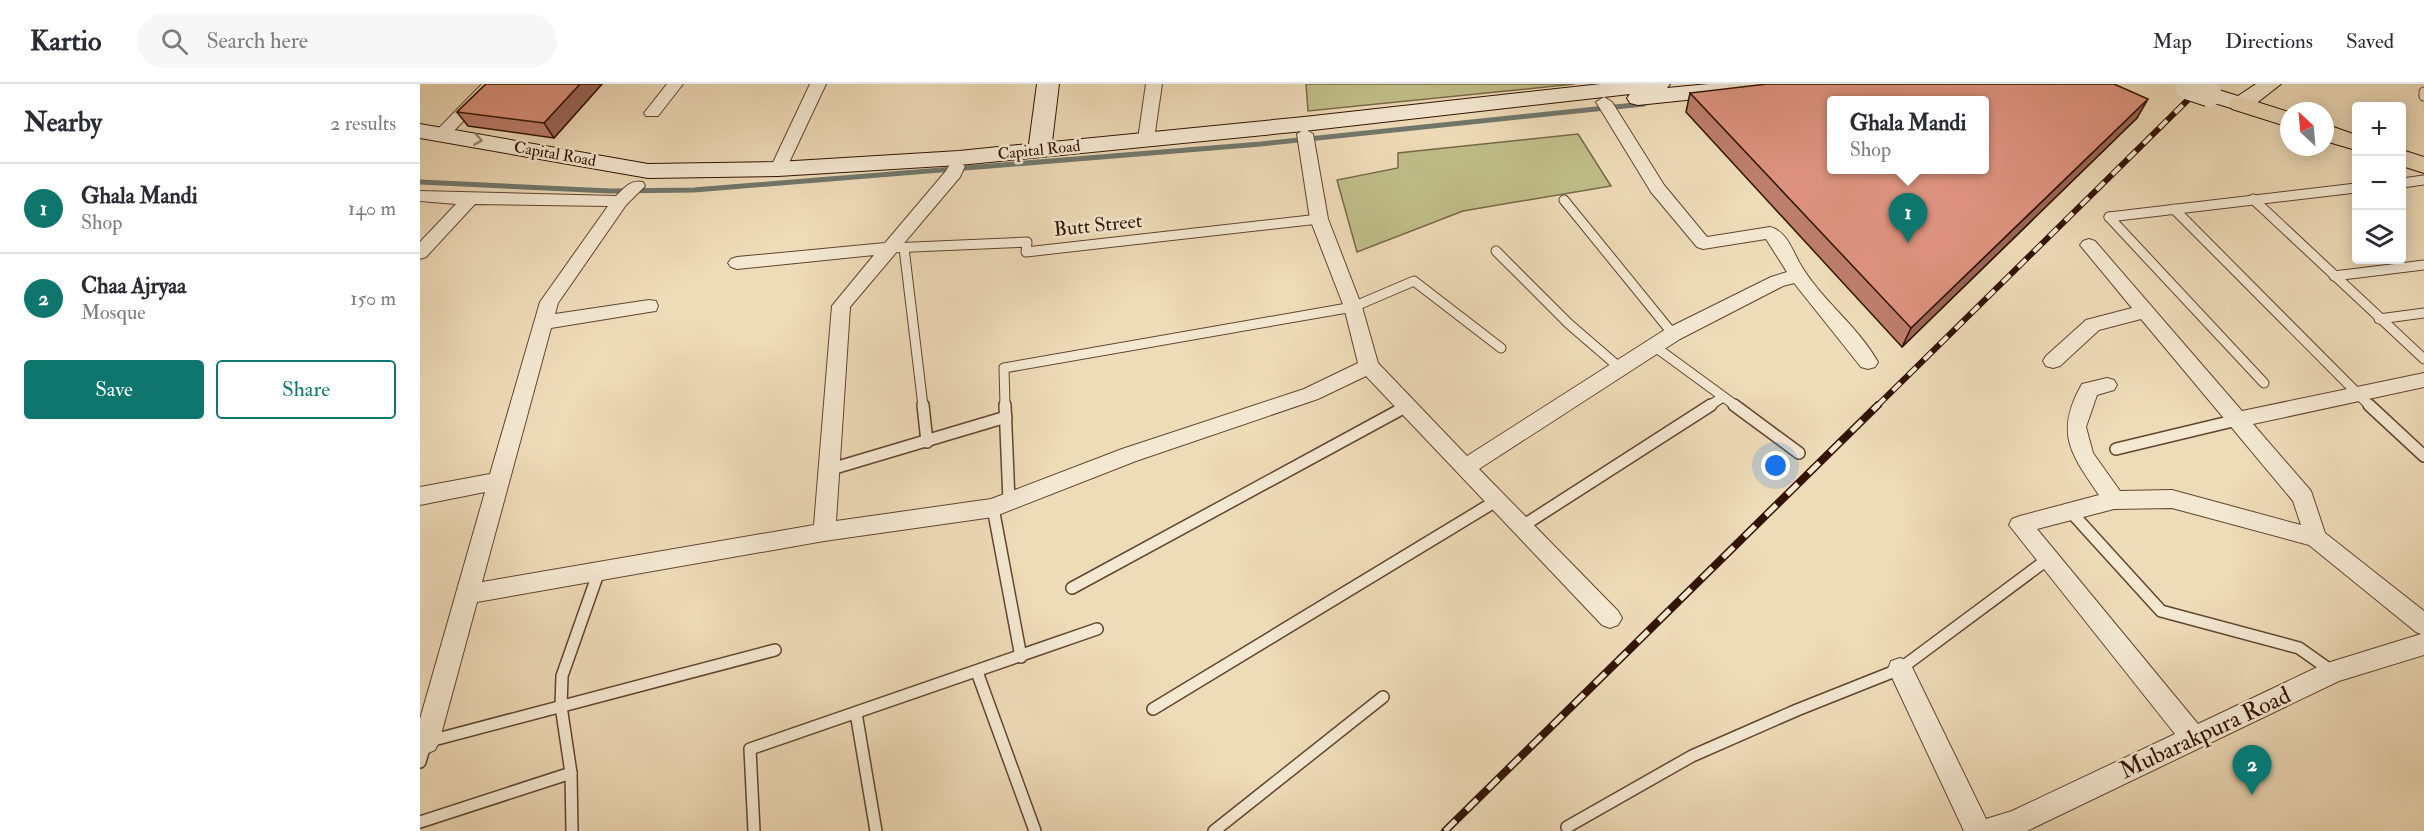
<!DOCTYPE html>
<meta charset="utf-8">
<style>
body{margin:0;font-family:"IM FELL Double Pica",serif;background:#f7f7f7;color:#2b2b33}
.controls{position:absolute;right:18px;top:18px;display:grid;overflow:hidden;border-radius:6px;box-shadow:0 3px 15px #0003}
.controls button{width:54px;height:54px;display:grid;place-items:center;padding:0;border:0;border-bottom:2px solid #e1e1e2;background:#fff;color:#2b2b33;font:30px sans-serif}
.compass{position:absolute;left:1860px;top:18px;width:54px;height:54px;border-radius:50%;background:#fff;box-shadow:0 3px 15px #0003;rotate:334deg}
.you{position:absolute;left:1356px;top:382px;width:21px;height:21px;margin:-15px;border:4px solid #fff;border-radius:50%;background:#1a73e8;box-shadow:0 0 0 9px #1a73e833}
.badge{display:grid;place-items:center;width:39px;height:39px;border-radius:50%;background:#0f766e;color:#fff;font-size:20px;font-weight:700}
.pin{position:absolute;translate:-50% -50px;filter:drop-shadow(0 2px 3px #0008)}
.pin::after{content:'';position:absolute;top:32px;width:21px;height:18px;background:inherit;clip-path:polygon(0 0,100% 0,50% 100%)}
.popup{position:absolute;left:1407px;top:12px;width:162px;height:78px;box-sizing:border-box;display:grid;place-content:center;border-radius:6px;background:#fff;filter:drop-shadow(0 2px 4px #0005);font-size:20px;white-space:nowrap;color:#7c7c81}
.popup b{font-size:22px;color:#2b2b33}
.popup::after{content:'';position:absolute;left:50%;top:100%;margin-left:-12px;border:12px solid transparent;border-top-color:#fff}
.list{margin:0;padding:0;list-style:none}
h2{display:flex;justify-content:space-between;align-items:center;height:78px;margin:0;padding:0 24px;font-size:26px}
h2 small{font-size:20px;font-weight:400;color:#7c7c81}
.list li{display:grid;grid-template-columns:39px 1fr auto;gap:18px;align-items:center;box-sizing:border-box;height:90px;padding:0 24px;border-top:2px solid #e1e1e2}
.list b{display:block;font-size:22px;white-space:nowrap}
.list p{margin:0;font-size:20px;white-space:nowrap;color:#7c7c81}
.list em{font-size:20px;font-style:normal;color:#7c7c81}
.actions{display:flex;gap:12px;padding:18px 24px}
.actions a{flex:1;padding:14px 0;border:2px solid #0f766e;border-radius:6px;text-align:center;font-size:21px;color:#0f766e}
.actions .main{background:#0f766e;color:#fff}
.icon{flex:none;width:33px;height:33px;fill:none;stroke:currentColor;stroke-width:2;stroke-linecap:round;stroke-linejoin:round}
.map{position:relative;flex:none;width:2004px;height:747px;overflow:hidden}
header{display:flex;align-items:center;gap:36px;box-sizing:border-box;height:84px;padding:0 30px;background:#fff;border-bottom:2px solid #e1e1e2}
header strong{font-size:28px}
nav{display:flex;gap:33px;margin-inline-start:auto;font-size:21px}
.search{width:420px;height:54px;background:#f7f7f7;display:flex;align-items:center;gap:15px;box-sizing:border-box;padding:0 21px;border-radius:33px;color:#7c7c81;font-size:22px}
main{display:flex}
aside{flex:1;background:#fff}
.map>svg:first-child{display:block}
.green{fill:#c0be89;stroke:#796846;stroke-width:1.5}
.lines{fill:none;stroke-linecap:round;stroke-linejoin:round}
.stream{stroke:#71776d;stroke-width:5}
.lane-far1-casing{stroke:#614530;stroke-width:11}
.lane-casing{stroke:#614530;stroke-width:14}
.street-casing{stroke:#614530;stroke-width:2}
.secondary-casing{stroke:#321302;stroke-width:2}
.primary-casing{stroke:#321302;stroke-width:2}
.lane-far1{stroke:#f4e8d1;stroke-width:9}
.lane{stroke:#f4e8d1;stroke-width:11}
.street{fill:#f4e8d1;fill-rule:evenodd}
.secondary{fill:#f4e8d1;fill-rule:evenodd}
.primary{fill:#eedbb8;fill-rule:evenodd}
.rail-far1-casing{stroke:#321302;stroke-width:6}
.rail-casing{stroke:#321302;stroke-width:8}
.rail-far1{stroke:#f4e8d1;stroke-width:4;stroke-dasharray:11;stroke-linecap:butt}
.rail{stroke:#f4e8d1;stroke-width:5;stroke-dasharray:15;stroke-linecap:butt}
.secondary-bridge-casing{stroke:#321302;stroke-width:27;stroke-linecap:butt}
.secondary-bridge{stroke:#f4e8d1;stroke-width:25}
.wall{fill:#bd7e6c;stroke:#321302;stroke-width:1.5}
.shaded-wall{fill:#9a6658;stroke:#321302;stroke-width:1.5}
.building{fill:#dc927e;stroke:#321302;stroke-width:1.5;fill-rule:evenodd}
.oneway{stroke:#9d8874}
.labels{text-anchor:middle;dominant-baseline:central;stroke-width:5;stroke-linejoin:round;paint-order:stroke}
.far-street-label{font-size:16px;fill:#321302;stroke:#f4e8d1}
.street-label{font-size:20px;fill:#321302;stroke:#f4e8d1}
.near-street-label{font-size:24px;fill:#321302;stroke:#f4e8d1}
</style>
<header>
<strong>Kartio</strong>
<div class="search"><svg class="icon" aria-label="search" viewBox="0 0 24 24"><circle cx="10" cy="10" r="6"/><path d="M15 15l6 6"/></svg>Search here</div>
<nav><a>Map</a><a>Directions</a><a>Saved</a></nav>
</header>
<main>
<aside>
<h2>Nearby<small>2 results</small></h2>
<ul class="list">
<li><span class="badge">1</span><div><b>Ghala Mandi</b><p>Shop</p></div><em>140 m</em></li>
<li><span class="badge">2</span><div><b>Chaa Ajryaa</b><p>Mosque</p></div><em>150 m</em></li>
</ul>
<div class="actions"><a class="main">Save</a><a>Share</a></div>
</aside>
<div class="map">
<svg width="2004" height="747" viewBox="0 0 2004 747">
<rect width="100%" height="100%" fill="#eedbb8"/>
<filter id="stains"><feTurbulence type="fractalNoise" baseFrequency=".00333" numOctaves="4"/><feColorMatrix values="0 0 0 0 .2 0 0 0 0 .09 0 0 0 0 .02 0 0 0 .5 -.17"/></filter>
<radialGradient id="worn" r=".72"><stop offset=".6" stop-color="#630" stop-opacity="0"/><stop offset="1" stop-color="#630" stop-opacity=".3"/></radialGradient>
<!-- green -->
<g class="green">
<polygon points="886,0 1155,0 888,27"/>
<polygon points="1158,50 1191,102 1043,127 937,168 917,96 978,84 978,69"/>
</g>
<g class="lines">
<!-- stream -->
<polyline class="stream" points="0,98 190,107 274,106 841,60 1224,20"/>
<!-- lane-far1 casing -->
<g class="lane-far1-casing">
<g id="lane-far1">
<polyline points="2004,8 2004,12"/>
<polyline points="1982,99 2004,96"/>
<polyline points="1833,115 2004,275"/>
<polyline points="1144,116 1253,250"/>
<polyline points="1754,125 1950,322"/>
<polyline points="1689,133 1936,104"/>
<polyline points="1689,133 1844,299"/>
<polyline points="470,164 607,158 606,168 899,135"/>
<polyline points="484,164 503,322"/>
<polyline points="1076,167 1149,240 1200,284"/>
<polyline points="1914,192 2004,181"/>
<polyline points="1959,235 2004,229"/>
<polyline points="1234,262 1316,322"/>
<polyline points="585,322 584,284 933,223 994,197 1081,264"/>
<polyline points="1289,322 1303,313"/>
</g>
</g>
<!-- lane casing -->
<g class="lane-casing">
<g id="lane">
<polyline points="503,321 507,358"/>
<polyline points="585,321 589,417"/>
<polyline points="1314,321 1379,369"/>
<polyline points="1949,321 2004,372"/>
<polyline points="1696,365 1817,336"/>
<polyline points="408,386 586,333"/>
<polyline points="573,424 601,573"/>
<polyline points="1651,428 1741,527 1879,564 1913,588"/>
<polyline points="1101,443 1291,321"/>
<polyline points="652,504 987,322"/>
<polyline points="557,588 615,747"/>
<polyline points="733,625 1076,417"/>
<polyline points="436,629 456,747"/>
<polyline points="0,678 6,658 355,566"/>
<polyline points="0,738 151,689"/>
<polyline points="1147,743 1272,672 1377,626 1480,585 1628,475"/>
<polyline points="152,747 151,689 141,622 142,592 179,487"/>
<polyline points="334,747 330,665 677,545"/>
<polyline points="794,747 963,613"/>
</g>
</g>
<!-- street casing -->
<g class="street-casing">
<g id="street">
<polygon points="62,0 79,0 28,53 16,53 14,50 16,47"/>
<polygon points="247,0 263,0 238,32 226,32 224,29"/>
<polygon points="390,0 406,0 366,85 364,89 352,89 350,85"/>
<polygon points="726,0 742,0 734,55 726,60 718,55"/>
<path d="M1184,13l8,5 52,83 43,52 63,-10c16,4 22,22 29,35 21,37 58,63 79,100l-3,5 -7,2 -7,-2 -67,-84 -11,3 -103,53 -201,130 139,142 4,7 -4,7 -8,3 -8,-3 -236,-249 -48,23 -182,62 -143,56 -169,24 -347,61 -38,140 -4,8 -9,4 -6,-2v-33l65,-227 -65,13v-18l70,-13 50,-172 68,-96 -133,-2 -49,53 -6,2v-17l36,-38 -36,-3v-10l196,5c8,-8 15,-17 27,-14l2,4 -19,19 -68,98 -3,11 94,-14 7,1 2,5 -2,5 -7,1 -98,16 -69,254 332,-57 18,-219 42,-51 -137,14 -6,-2 -3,-4 3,-4 6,-2 148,-14 61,-72 5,-9 6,-1 8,5 -5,11 -110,130 -14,214 155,-22 131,-50 182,-60 54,-26 -14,-56 -34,-88 -13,-85 8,-5 8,5 15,85 34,88 16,56 89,93 199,-127 105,-52 16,-5 -21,-33 -63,10 -6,-2 -46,-55 -55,-90z"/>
<path d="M1669,155l6,2 147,170 182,-38v14l-171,37 58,67 14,42 99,78v44l-85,26 -312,150h-63l-76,-162 3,-8 9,-3 9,3 77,158 26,-8 163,-77 -166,-209 3,-6 8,-3 79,-21c-28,-41 -45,-62 -17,-111l25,-6 7,2 3,5 -3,5 -17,5 -11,32 7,26 27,38 52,-1 129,35 -8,-24 -152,-182 -42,11 -39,36 -7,2 -7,-2 -3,-5 3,-5 40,-36 46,-12 -52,-63 3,-4zM1752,424l137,37 107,87 5,2 -97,30 -126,60 -161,-195 77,-20z"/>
</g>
</g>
<!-- secondary casing -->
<g class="secondary-casing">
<g id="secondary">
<polygon points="617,0 639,0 632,58 884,33 1181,0 1250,0 1247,4 1289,0 1363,0 1360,5 1352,7 1218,21 1210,19 1207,14 1210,10 884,47 539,81 358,92 228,94 0,54 0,40 228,80 358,78 539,67 609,60"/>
<polygon points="1836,0 1861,0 1829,25 1821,27 1781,15 1778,10 1781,5 1789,3 1818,12"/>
</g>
</g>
<!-- primary casing -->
<g class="primary-casing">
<g id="primary">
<polygon points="1821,13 1869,28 1869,43 1812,25 1809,20 1812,15"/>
<polygon points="1905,40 1936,51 1936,66 1905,57"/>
<polygon points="1982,66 2004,73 2004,89 1982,82"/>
</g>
</g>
<!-- lane-far1 -->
<use href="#lane-far1" class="lane-far1"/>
<!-- lane -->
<use href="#lane" class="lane"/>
<!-- street -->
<use href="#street" class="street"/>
<!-- secondary -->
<use href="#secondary" class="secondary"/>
<!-- primary -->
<use href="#primary" class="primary"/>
<!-- rail-far1 casing -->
<g class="rail-far1-casing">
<polyline id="rail-far1" points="1457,322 1784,0"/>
</g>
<!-- rail casing -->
<g class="rail-casing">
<polyline id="rail" points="1025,747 1458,321"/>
</g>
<!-- rail-far1 -->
<use href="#rail-far1" class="rail-far1"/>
<!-- rail -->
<use href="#rail" class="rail"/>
<!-- secondary-bridge casing -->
<g class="secondary-bridge-casing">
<polyline id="secondary-bridge" points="1768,3 1789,10"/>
</g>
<!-- secondary-bridge -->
<use href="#secondary-bridge" class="secondary-bridge"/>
</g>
<!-- wall -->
<g class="wall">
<polygon points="66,0 182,0 134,54 48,42 37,28"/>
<polygon points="1270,9 1717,34 1482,263 1266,28"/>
</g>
<!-- shaded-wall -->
<g class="shaded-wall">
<polygon points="160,0 182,0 134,54 124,39"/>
<polygon points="1728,15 1717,34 1482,263 1491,244"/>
</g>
<!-- building -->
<g class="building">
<polygon points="66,0 160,0 124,39 37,28"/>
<path d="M1347,0h347l34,15 -237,229 -221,-235zM1412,16h152v70h-152z"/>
</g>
<!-- one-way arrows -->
<defs><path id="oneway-chevron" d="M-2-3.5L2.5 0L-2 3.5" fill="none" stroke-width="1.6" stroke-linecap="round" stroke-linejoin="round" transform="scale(1.5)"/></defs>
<use class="oneway" href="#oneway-chevron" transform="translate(58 56) rotate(10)"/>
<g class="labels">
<!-- far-street labels -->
<g class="far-street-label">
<text transform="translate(619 66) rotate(-6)">Capital Road</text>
<text transform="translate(135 70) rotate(10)">Capital Road</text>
</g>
<!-- street labels -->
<g class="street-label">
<text transform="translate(678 141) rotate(-6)">Butt Street</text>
</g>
<!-- near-street labels -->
<g class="near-street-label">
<text transform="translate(1785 649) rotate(-25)">Mubarakpura Road</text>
</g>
</g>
<rect width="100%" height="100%" filter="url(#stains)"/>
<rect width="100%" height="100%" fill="url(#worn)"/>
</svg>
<div class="controls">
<button>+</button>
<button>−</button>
<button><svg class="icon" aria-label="layers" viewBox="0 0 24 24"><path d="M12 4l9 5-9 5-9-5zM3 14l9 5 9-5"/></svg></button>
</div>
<svg class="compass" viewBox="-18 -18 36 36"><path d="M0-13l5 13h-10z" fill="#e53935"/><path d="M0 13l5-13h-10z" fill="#7c7c81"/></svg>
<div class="you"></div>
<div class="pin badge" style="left:1488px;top:159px">1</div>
<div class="popup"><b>Ghala Mandi</b>Shop</div>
<div class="pin badge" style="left:1832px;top:711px">2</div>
</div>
</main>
